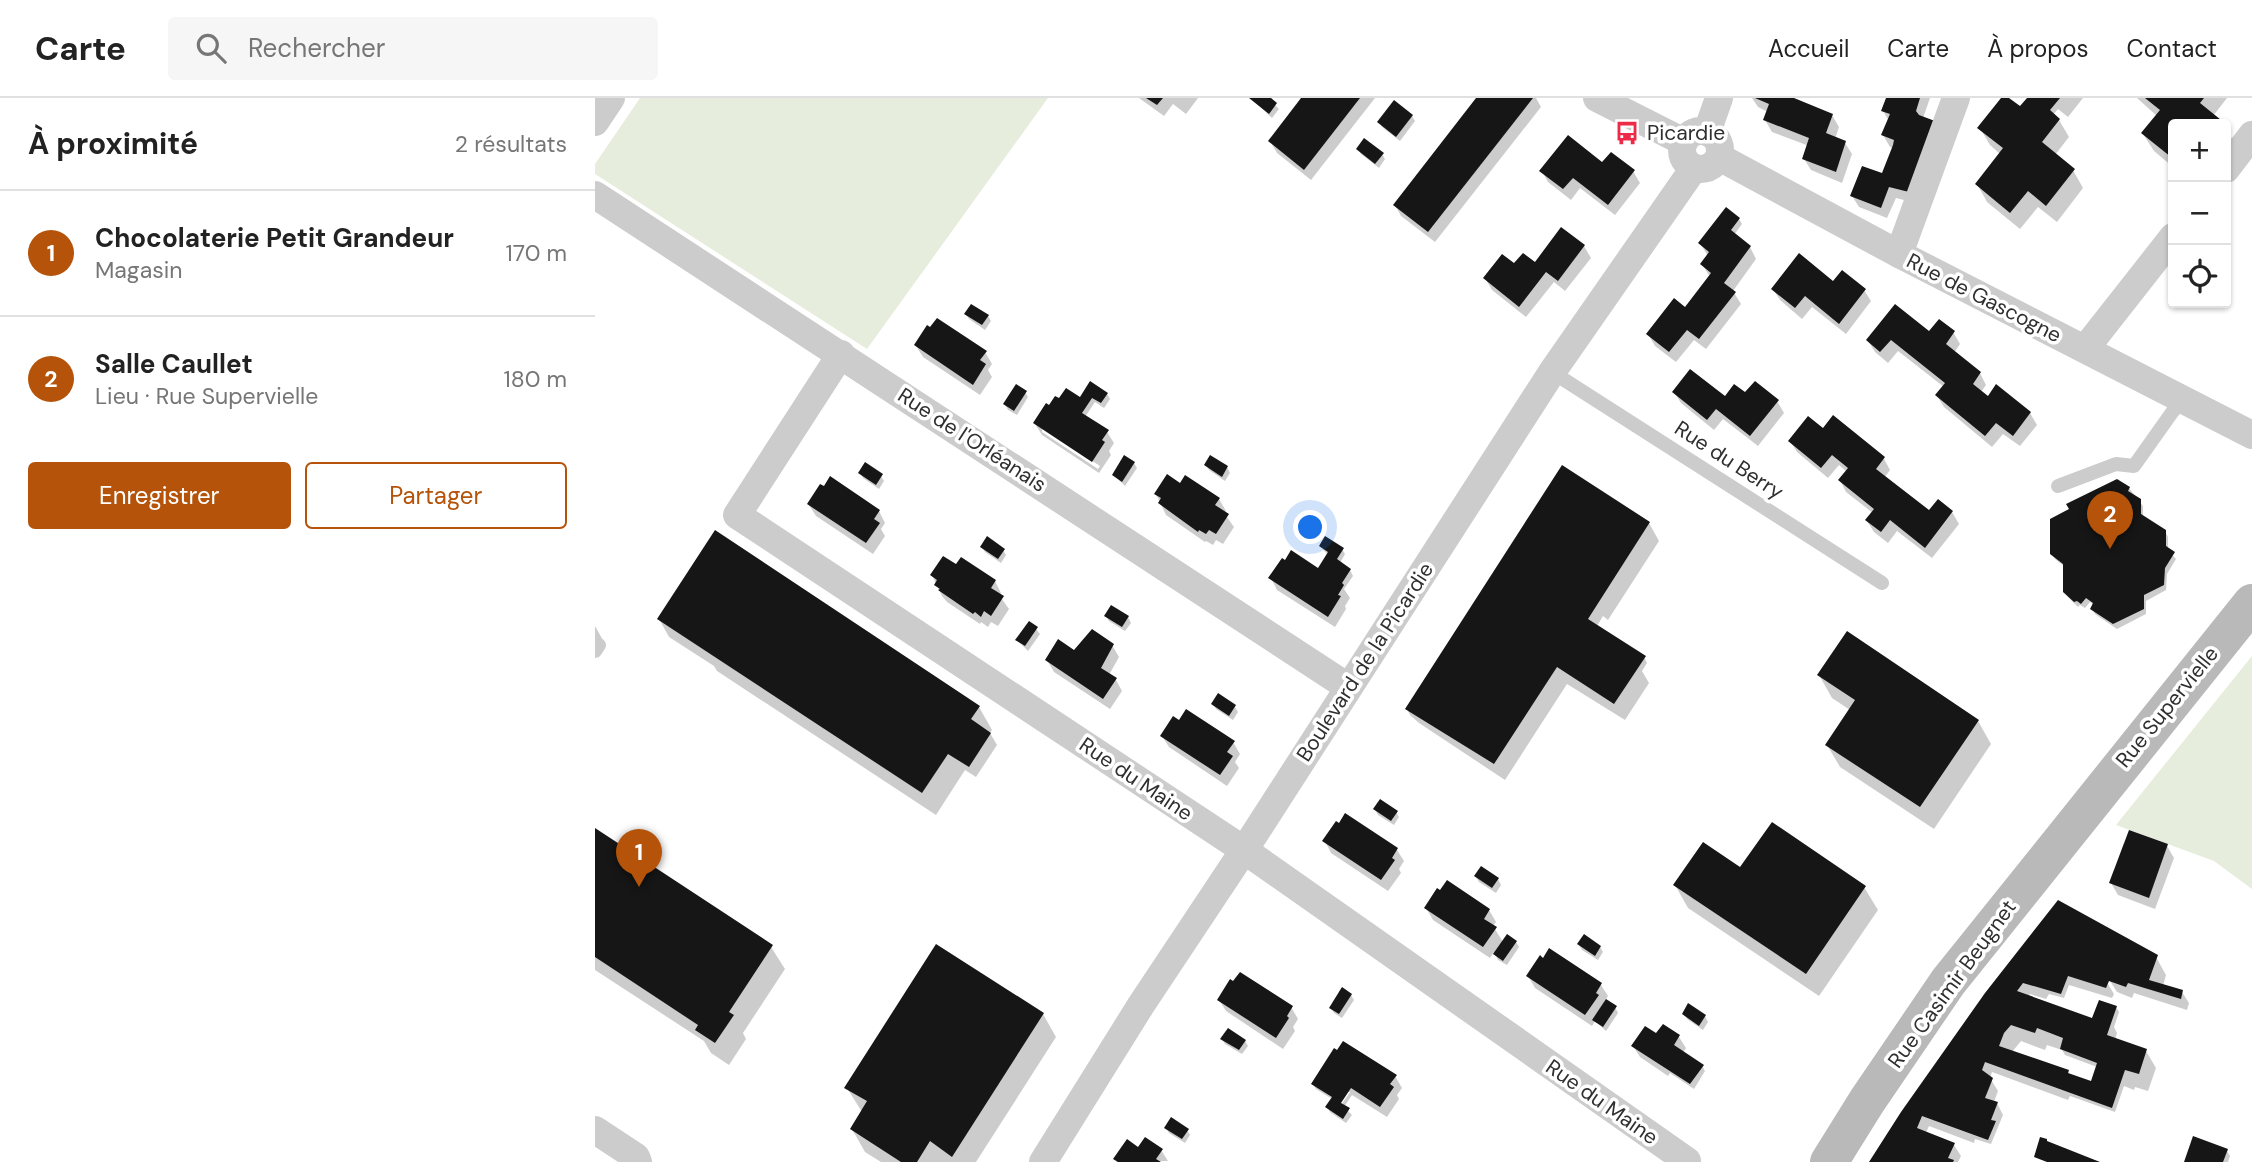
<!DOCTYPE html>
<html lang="fr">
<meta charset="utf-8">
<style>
body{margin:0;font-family:"DM Sans",sans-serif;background:#f6f6f6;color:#222}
.controls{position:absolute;right:21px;top:21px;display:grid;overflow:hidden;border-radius:7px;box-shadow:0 2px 5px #0004}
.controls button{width:63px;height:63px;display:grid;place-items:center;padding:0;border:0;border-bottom:2px solid #e0e0e0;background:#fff;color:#222;font:35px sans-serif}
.you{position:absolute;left:716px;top:430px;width:24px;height:24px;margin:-18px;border:5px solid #fff;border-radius:50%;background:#1a73e8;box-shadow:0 0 0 10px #1a73e833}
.badge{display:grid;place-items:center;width:46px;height:46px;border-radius:50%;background:#b45309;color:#fff;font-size:23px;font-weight:700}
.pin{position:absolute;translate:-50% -58px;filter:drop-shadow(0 2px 4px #0008)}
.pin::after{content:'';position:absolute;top:37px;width:24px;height:21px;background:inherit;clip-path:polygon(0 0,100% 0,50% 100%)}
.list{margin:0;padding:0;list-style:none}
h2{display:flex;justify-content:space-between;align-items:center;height:91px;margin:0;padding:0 28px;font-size:30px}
h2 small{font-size:23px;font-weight:400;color:#767676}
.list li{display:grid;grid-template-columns:46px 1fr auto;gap:21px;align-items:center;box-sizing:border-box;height:126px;padding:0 28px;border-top:2px solid #e0e0e0}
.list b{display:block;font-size:26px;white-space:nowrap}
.list p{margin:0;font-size:23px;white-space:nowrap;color:#767676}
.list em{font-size:23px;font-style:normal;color:#767676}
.actions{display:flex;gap:14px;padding:21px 28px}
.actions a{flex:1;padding:16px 0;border:2px solid #b45309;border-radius:7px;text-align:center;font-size:24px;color:#b45309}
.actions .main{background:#b45309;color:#fff}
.icon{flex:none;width:38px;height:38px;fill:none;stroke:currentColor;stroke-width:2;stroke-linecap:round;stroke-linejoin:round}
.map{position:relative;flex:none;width:1657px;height:1064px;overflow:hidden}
header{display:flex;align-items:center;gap:42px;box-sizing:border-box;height:98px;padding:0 35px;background:#fff;border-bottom:2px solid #e0e0e0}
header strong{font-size:33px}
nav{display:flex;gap:38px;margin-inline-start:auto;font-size:24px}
.search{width:490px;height:63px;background:#f6f6f6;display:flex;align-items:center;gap:18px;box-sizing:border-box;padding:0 24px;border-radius:7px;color:#767676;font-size:26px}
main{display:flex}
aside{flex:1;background:#fff}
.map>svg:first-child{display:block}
.green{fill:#e6eddc}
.shadow{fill:#0003;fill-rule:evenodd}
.building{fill:#161616;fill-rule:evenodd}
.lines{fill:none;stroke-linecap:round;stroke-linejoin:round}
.lane{stroke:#ccc;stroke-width:14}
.street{stroke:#ccc;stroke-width:28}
.secondary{stroke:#b9b9b9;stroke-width:38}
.labels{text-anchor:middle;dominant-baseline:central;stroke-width:7;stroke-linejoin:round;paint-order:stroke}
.poi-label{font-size:21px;fill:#2f2f2f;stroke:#fff;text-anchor:start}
.street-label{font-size:21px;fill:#2f2f2f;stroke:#fff}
</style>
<header>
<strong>Carte</strong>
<div class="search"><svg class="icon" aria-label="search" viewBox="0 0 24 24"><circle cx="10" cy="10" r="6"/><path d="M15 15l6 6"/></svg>Rechercher</div>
<nav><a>Accueil</a><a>Carte</a><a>À propos</a><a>Contact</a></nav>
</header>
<main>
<aside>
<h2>À proximité<small>2 résultats</small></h2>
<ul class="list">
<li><span class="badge">1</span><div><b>Chocolaterie Petit Grandeur</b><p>Magasin</p></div><em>170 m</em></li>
<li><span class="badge">2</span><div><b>Salle Caullet</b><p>Lieu · Rue Supervielle</p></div><em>180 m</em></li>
</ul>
<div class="actions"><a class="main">Enregistrer</a><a>Partager</a></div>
</aside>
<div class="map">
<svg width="1657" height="1064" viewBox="0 0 1657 1064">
<rect width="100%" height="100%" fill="#fff"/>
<!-- green -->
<g class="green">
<polygon points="45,0 453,0 272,251 0,76 0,66"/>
<polygon points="1657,558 1657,791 1619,763 1521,727"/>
</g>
<!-- shadow -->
<g class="shadow">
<polygon points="544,0 603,0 591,16 578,6 569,18"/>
<polygon points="673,0 684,11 677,20 657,1"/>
<polygon points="709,0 780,0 716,82 682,55 675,43"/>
<polygon points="883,0 941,0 946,9 840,144 806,118 800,107"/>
<polygon points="1157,0 1198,0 1237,17 1244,29 1240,41 1250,45 1257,56 1247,85 1216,72 1209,61 1214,48 1177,34 1170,22 1173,14 1163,9"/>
<polygon points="1293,0 1335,0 1328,20 1321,105 1301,100 1292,120 1264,109 1257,98 1288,77 1298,50 1295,49 1288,37 1294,23 1288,13"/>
<polygon points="1409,0 1425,11 1434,0 1488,0 1473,19 1463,11 1458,17 1464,22 1474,39 1460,57 1478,72 1488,90 1462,124 1443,109 1425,131 1392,104 1382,86 1405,56 1395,47 1385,30"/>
<polygon points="1542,0 1632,0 1618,18 1628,26 1578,26 1578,69 1559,53 1548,36 1562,18"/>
<polygon points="817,18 820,23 805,43 787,29 784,24"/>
<polygon points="1631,29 1639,45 1631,56"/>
<polygon points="763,51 787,56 790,61 784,70 766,56"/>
<polygon points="1008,67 1038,73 1045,85 1020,117 985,90 976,102 953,84 947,73"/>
<polygon points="1144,121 1147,126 1139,137 1155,149 1161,161 1138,193 1146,206 1111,251 1099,242 1081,264 1060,248 1053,236 1091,212 1115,179 1107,166 1113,158 1105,145"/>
<polygon points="967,131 989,148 996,160 970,193 959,184 931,219 897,192 890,180 919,167 940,166"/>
<polygon points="1238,185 1269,192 1276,203 1251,236 1217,209 1207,221 1185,202 1178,191"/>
<polygon points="371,216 393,218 396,223 390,232 374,221"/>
<polygon points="336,232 390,254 397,266 393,272 397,279 385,297 328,259 321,248"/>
<polygon points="1358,234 1365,246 1359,255 1385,275 1391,287 1386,294 1393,301 1435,315 1442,327 1425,348 1408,336 1397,349 1349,309 1342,298 1349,289 1303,253 1293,265 1280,254 1273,243"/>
<polygon points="430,294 433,299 422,317 413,312 410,306"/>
<polygon points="1079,294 1130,300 1151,297 1182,303 1189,315 1163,348 1128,321 1119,332 1086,305"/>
<path d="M512,296l3,5 -6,9 -9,-6 -10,15 22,15 7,11 -5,8 2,4 -12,18 -57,-38 -7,-11 15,-17zM447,330l58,38 -2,3 -56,-37z"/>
<polygon points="1228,332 1289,361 1295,372 1289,380 1334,415 1357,414 1364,426 1337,460 1302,433 1293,445 1279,434 1272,423 1278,415 1251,394 1245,382 1252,374 1244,367 1233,380 1202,354 1195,343"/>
<polygon points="539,365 542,370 530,388 519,377"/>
<polygon points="611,367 632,369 635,375 630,383 614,372"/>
<polygon points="265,375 286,378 289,383 284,391 268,380"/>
<polygon points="1534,390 1548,408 1548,419 1570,433 1573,439 1573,452 1581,461 1572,476 1571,492 1551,503 1551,516 1522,531 1500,516 1497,511 1499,507 1495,504 1490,510 1485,507 1483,509 1473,499 1470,493 1470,469 1460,461 1457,456"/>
<polygon points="561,396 624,401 631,413 629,415 639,429 628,446 621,442 618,447 611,443 610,444 571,417"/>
<polygon points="214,407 284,413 290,425 286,431 290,438 278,456 221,418"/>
<polygon points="1054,425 1064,443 1013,522 1008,518 1002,528 1049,559 1052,565 1047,573 1054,585 1030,622 972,586 910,682 824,625 815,617 812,611"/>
<polygon points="387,449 408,452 411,457 406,465 390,454"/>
<polygon points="726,449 747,451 750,456 745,465 755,472 758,478 749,491 755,500 750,508 751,511 740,529 682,492 676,480 728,475 733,457"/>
<polygon points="362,469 400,483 406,495 404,497 414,511 403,528 396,524 393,529 386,524 385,526 352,504 347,498 337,477"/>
<polygon points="511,518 533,519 536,525 530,533 514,523"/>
<polygon points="64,521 384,609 397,632 395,635 402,647 381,679 370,672 341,717 122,573 119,568 74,539"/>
<polygon points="0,528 9,544 0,557"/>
<polygon points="441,531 445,536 433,553 422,542"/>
<polygon points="517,547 524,559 514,577 521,582 527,593 515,611 459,574 452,562"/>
<polygon points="1224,577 1383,623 1396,646 1339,731 1245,669 1232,647 1255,612 1237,600"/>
<polygon points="618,606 640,609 643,614 638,622 621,611"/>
<polygon points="567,638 638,644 645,656 640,664 644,670 632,688 574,649"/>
<polygon points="780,711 801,714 804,719 799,727 783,717"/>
<polygon points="751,718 802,752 809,763 804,771 806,775 793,793 736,755 730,743"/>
<polygon points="0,732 176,849 190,871 148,935 151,941 134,967 116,955 109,943 0,872"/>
<polygon points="1572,748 1579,760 1560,811 1523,797 1516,785"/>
<polygon points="1146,772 1269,789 1283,812 1224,898 1093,810 1080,787"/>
<polygon points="881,779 903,781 906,787 901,795 884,784"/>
<path d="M1463,805l98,54 10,18 -3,11 19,6 7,11 -2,7 -53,-17 -2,5 -15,-6 -7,-11h-4l8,13 -2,4 -43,-13 -5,13 -15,-4 -3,5 -16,-5 -2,3 65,24 23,-14 3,5 -5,15 3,6 -2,7 31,11 10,17 -8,23 -13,-4 -1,3 -10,-4 -9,26 -45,-16 -2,4 -76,-28 -2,6 8,13 -4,11 3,1 6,12 -12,29 -16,-5 -1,4 -45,-17 -3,7 28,12 7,11 -3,6h-87zM1426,943l24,9 2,-5 15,5 3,5 32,12 -5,17 -22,-8 -2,-5 -56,-19z"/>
<polygon points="831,810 894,812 901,824 898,828 908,844 921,844 924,849 912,867 903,862 899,854 895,860 838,822"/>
<polygon points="984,847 1005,849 1008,854 1003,862 987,852"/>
<polygon points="933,878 1006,887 1013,898 1010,903 1020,909 1023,915 1011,933 1000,923 997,928 940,890"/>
<polygon points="756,897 759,902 747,920 739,915 736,910"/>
<polygon points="624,902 696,909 703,921 698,929 700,933 688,951 631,913"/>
<polygon points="448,916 461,939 381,1064 286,1064 270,1054 257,1031 267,1014 252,990"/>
<polygon points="1089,916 1110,918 1113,924 1108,932 1092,921"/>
<polygon points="1068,928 1084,939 1091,950 1088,955 1107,968 1110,973 1099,991 1075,975 1073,978 1045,959 1038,948 1062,938"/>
<polygon points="627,941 650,943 653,948 647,956 630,946"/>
<path d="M743,954l57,24 7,12 -5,7 2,4 -12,18 -35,-22 -8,12 8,8 -6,8 -16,-11 -3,-5 5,-8 -16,-10 -3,-5zM751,994h4l-13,19z"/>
<polygon points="571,1030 592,1032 595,1037 590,1045 574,1035"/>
<polygon points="544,1051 566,1052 573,1063 522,1064 520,1061"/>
<polygon points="1632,1053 1635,1058 1633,1064 1590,1064"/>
</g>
<!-- building -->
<g class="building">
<polygon points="551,0 568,0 562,7"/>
<polygon points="654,0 676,0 682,5 674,16"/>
<polygon points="706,0 765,0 709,72 673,43"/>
<polygon points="881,0 938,0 833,134 798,107"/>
<polygon points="1160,0 1199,0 1238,16 1231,35 1251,43 1241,74 1207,61 1214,40 1168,22 1174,6"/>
<polygon points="1291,0 1325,0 1321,13 1324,17 1340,23 1314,94 1294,89 1286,110 1255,98 1267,68 1287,75 1298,47 1299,42 1286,37 1295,16 1286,13"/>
<polygon points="1406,0 1414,0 1425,8 1432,0 1465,0 1455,12 1465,21 1447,44 1480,71 1451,108 1433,93 1415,115 1380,86 1408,50 1382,30"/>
<polygon points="1550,0 1609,0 1605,5 1631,26 1578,26 1578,57 1576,59 1546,35 1565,12"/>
<polygon points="799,2 818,17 801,39 782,24"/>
<polygon points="973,37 1007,64 1016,54 1040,72 1013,107 978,80 968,91 944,73"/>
<polygon points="769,40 789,55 780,66 761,51"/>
<polygon points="1131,109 1145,120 1136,132 1156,148 1129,185 1141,194 1104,241 1092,232 1074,254 1051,236 1079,200 1090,209 1116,175 1105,166 1114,154 1103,145"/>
<polygon points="966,129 990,147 963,183 951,174 924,209 888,180 907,156 919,165 928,155 940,164"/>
<polygon points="1204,155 1238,183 1247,172 1271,191 1244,226 1210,198 1200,210 1176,191"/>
<polygon points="376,206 394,217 387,227 369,216"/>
<polygon points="1300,206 1334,233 1344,221 1360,233 1351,246 1386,274 1378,286 1393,298 1401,286 1436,314 1418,338 1401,325 1390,338 1340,297 1350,285 1296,242 1285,254 1271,242"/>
<polygon points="342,220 392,253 385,262 391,266 378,287 319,247 332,227 335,229"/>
<polygon points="1095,271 1130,298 1139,286 1150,294 1160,283 1184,302 1155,338 1121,311 1112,322 1077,294"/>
<polygon points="495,283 513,295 506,305 497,300 487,315 514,332 507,342 510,344 497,364 438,325 451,305 454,307 460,298 464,300 471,290 485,299"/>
<polygon points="421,286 432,293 419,313 408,306"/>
<polygon points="1238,317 1290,359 1281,371 1334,412 1343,401 1358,413 1330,450 1295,422 1286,434 1270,422 1279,411 1243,382 1253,370 1237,357 1226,370 1193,343 1213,318 1228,330"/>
<polygon points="529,357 540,364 527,384 517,377"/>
<polygon points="615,357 633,368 627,379 609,367"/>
<polygon points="270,364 288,376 281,387 263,375"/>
<polygon points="967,367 1055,424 993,521 1051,558 1019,606 962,569 899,666 810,611"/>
<polygon points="572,376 585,385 590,377 625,400 620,407 634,416 621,436 614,432 611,436 604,432 603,434 563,405 566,400 559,396"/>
<polygon points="235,378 285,412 279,421 285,425 271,445 212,406 225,386 229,388"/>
<polygon points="1522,381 1535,389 1533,393 1546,401 1546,416 1571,432 1571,448 1580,454 1570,470 1569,487 1549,497 1549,511 1518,526 1495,511 1498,505 1491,500 1486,506 1482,503 1479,504 1468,494 1468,466 1455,456 1455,421 1474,411 1471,406"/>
<polygon points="120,432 385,608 376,621 396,635 374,669 353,656 327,695 62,521"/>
<polygon points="392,438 410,451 403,461 385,449"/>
<polygon points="730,438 749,450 742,461 756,471 747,485 749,487 743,497 746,498 733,519 673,480 687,460 690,462 696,452 723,470 733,454 724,448"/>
<polygon points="348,458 361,466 366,459 401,482 396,490 409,498 396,518 389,513 386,519 380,514 378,516 343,492 345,491 339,487 342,482 335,477"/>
<polygon points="516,507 534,518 527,529 509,518"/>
<polygon points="434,523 443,529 430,548 420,542"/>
<polygon points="497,531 519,546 506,570 522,580 508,601 450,562 463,541 479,552"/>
<polygon points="1252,533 1384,622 1325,709 1230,647 1260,602 1222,577"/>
<polygon points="623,595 641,607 634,618 616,606"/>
<polygon points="591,611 640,643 632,654 638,658 625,677 565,638 578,618 584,622"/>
<polygon points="785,701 803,713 796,723 778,711"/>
<polygon points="750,715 803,750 797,760 800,762 786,782 727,743 741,723 744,725"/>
<polygon points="1177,724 1271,788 1211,876 1078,787 1108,744 1145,769"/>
<polygon points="0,730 178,847 134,914 139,917 120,945 100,932 103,927 0,859"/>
<polygon points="1534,732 1573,746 1554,800 1514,785"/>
<polygon points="886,768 904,780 897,790 879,778"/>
<polygon points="852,782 895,811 889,821 902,829 888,849 829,810 842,790 845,792"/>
<path d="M1463,802l100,55 -9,25 34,10 -2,9 -53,-16 -2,4 -17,-6 -3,7 -38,-12 -7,18 -38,-11 -6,8 75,27 7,-18 18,6 -10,29 40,14 -8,25 -14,-4 -13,38 -127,-46 -3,8 11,8 -8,20 13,4 -7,18 5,1 -8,19 -66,-24 -5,12 38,15 -7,15 6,2 -1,2h-84l32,-50 84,-119zM1416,927l24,8 2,-5 26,10 -3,11 37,14 -6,18 -23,-8 1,-3 -70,-24 5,-13z"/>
<polygon points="912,836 922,843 908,863 898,856"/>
<polygon points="989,836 1006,848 1000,858 982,846"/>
<polygon points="341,846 449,915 357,1059 335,1043 322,1064 306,1064 255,1031 272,1003 249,990"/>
<polygon points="954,850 1007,885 1001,895 1004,897 990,917 931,878 945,857 948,860"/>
<polygon points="645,874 698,908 692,918 694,920 681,940 622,902 635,881 638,883"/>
<polygon points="747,889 757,896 744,916 734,910"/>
<polygon points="1011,901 1022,908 1008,929 997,922"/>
<polygon points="1093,905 1111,917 1104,928 1087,916"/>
<polygon points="1068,926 1085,937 1079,947 1109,967 1095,986 1036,948 1050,928 1061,935"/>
<polygon points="633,930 651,942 644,952 625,941"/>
<polygon points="748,943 802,977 795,986 799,989 785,1009 756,990 746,1005 755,1010 748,1021 730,1009 737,999 716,986 739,950 742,952"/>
<polygon points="576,1019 594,1031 587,1041 569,1030"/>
<polygon points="1598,1038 1633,1051 1628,1064 1589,1064"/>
<polygon points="550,1039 568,1051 561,1061 566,1064 523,1064 518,1061 532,1041 543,1049"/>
<polygon points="1445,1039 1452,1041 1452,1043 1505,1064 1452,1064 1439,1059"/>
</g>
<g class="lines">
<!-- lane -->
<g class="lane">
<polyline points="957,274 1287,485"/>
<polyline points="1463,388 1521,366 1539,368 1578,313 1589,302"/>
<polyline points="0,553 4,547"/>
</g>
<!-- street -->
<g class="street">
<polyline points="1002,0 1089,44"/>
<polyline points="0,24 16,0"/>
<circle cx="1106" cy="52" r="19"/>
<polyline points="1112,34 1124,0"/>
<polyline points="1124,59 1304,156 1657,337"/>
<polyline points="1631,71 1657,37"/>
<polyline points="0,97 753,589"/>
<polyline points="1304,156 1361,0"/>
<polyline points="1490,251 1578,139"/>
<polyline points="246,256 142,417 649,752 1092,1063"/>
<polyline points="0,1032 41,1059 43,1064"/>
<polyline points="448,1064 546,907 657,740 957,274 1099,70"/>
</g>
<!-- secondary -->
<polyline class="secondary" points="1234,1064 1272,1003 1353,884 1657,505"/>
</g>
<!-- icons -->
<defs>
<g id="bus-bare" transform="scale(1.89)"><path d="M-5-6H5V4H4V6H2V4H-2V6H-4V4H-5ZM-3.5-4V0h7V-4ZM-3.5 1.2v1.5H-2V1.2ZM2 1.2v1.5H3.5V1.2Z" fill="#ed2a47" stroke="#fff" stroke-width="2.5" paint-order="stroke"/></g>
</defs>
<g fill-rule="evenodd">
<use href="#bus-bare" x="1032" y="35"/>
</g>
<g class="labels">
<!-- poi labels -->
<g class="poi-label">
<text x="1052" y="35">Picardie</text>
</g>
<!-- street labels -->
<g class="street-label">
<text transform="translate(1389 200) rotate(27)">Rue de Gascogne</text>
<text transform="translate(377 342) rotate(33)">Rue de l'Orléanais</text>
<text transform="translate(1134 362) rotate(33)">Rue du Berry</text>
<text transform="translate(770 564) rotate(-57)">Boulevard de la Picardie</text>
<text transform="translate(1572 609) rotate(-51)">Rue Supervielle</text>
<text transform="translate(541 681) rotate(34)">Rue du Maine</text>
<text transform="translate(1357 886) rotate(-54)">Rue Casimir Beugnet</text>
<text transform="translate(1007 1004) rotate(35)">Rue du Maine</text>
</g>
</g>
</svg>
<div class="controls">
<button>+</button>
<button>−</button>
<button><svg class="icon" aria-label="locate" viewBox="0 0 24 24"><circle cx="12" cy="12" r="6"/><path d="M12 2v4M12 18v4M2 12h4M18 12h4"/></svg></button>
</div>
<div class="you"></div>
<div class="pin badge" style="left:44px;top:789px">1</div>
<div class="pin badge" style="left:1515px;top:451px">2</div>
</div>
</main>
